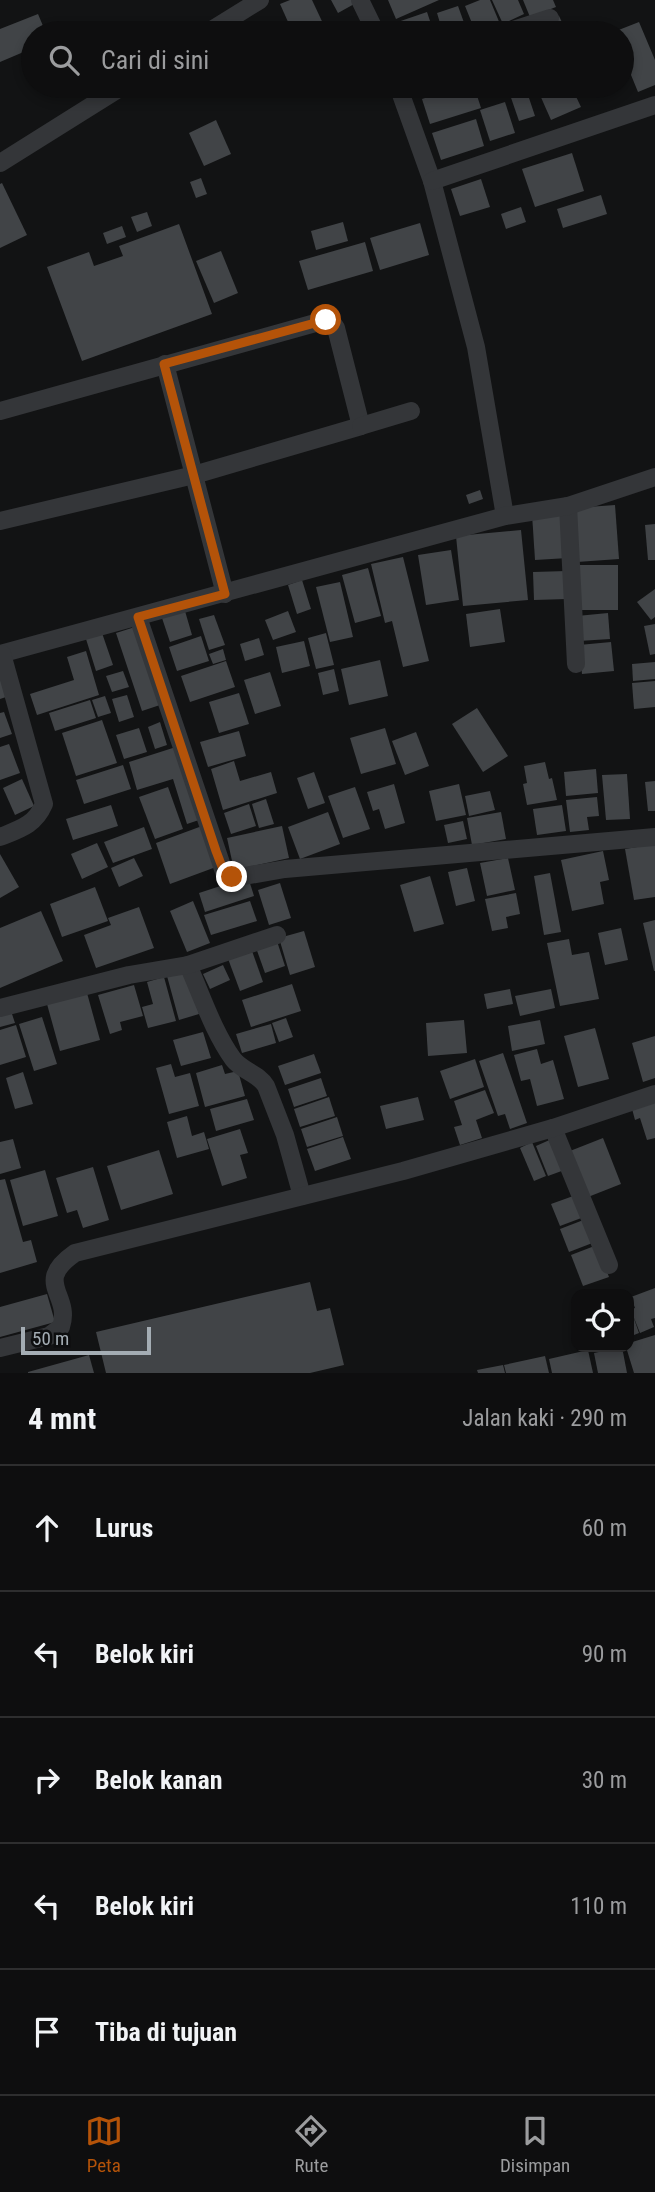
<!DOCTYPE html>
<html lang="id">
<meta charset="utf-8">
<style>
body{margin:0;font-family:"Roboto Condensed",sans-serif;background:#1c1c1d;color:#f1f3f6}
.controls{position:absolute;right:21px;bottom:21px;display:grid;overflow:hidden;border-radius:14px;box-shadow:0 4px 10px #0003}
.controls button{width:63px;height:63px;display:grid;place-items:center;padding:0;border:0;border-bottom:2px solid #2e2e2f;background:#0e0e0f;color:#f1f3f6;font:35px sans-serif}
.scale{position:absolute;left:21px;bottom:18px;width:130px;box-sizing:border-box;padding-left:7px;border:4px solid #a4adb4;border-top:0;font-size:19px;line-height:24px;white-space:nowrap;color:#a4adb4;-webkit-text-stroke:5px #0d0e0f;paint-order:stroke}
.stop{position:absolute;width:21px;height:21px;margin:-16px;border:5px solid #b45309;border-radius:50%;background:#fff}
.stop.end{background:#b45309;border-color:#fff;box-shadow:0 2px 7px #0008}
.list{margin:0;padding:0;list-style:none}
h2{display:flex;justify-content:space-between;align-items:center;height:91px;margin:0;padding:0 28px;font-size:30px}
h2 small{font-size:23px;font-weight:400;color:#9b9c9e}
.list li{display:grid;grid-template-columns:46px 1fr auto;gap:21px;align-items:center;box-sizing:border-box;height:126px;padding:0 28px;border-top:2px solid #2e2e2f}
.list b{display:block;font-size:26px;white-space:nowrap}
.list em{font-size:23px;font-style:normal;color:#9b9c9e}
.icon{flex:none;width:38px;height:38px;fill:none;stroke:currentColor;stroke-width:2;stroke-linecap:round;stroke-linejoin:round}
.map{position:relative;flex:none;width:655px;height:1373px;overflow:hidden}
.search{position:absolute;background:#0e0e0f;box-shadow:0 4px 10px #0003;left:21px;right:21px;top:21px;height:77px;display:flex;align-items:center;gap:18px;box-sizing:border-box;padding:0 24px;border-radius:38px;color:#9b9c9e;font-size:26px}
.sheet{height:721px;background:#0e0e0f}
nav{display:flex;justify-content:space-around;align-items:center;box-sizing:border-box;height:98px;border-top:2px solid #2e2e2f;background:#0e0e0f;font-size:19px;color:#9b9c9e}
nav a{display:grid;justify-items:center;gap:4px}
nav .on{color:#b45309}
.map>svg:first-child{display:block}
.building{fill:#414447}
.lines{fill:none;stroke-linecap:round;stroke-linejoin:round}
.minor{stroke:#343639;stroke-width:18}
.route{stroke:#b45309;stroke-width:9}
</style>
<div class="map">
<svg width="655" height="1373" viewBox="0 0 655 1373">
<rect width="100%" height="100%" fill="#121314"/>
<!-- building -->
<g class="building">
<polygon points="290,0 312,0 327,32 293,33 280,4"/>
<polygon points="331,0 354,0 356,3 338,13"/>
<polygon points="388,0 439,0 396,19"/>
<polygon points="480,0 490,0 500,24 476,33 465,6"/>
<polygon points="492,0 518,0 524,14 503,24"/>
<polygon points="523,0 553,0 556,7 530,17"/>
<polygon points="458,6 467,31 443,33 437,13"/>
<polygon points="427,12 434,33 392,33 389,25"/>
<polygon points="38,14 46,33 33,33 33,48 0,62 0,29"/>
<polygon points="559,16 567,33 535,33 532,27"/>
<polygon points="639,22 655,60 655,85 638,92 622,53 622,33 611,33"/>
<polygon points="255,25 260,33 240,33"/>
<polygon points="428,86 450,86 431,93"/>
<polygon points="462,86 474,86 481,108 430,124 422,99"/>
<polygon points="507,86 525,86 535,116 519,121"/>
<polygon points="536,86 571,86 581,107 551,120"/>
<polygon points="505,102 515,133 490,141 480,110"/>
<polygon points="476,119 484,146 441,160 432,133"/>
<polygon points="216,120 231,154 204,166 189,133"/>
<polygon points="572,153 584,191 535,207 522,169"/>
<polygon points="201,178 207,194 196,198 190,182"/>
<polygon points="481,179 490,207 460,216 451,189"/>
<polygon points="2,183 27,235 0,248 0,184"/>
<polygon points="601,195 607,214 563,228 557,209"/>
<polygon points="521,207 526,222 506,229 501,214"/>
<polygon points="147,212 152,226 137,232 131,217"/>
<polygon points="343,222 348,241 316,250 311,231"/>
<polygon points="420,223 429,255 380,270 370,238"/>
<polygon points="179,224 212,314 82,361 47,267 89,252 94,266 123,256 119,246"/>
<polygon points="122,226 126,237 107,244 103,233"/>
<polygon points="365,242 373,271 308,290 299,261"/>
<polygon points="221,251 238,293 214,303 196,261"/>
<polygon points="480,490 483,499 469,504 466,495"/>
<polygon points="615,505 619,559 577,562 574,508"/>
<polygon points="566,512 568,558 535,560 532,514"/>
<polygon points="655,524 655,560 648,560 645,525"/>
<polygon points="521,530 528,600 463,606 456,536"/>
<polygon points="451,550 459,600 426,605 418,555"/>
<polygon points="403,557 429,661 403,667 392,621 385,623 371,564"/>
<rect x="579" y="565" width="39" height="45"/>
<polygon points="368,568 381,616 355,623 342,575"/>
<polygon points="567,571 567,599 534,600 533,572"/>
<polygon points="302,580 311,609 297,614 288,585"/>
<polygon points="340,582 353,637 330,642 316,587"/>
<polygon points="655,589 655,617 651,620 637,602"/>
<polygon points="500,609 505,642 470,647 466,614"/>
<polygon points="185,611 192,635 170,642 162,618"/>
<polygon points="288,611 296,632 273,640 265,620"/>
<polygon points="608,613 610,639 579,641 577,616"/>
<polygon points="214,615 225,645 209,650 199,619"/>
<polygon points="655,624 655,654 650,655 644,626"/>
<polygon points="138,626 163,704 142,711 116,633"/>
<polygon points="102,633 113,665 96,671 86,639"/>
<polygon points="326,633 334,665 316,669 308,638"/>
<polygon points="201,636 209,661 177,671 169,647"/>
<polygon points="259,638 264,655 245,661 240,644"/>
<polygon points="304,641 310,666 282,673 276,647"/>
<polygon points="611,642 614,671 582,674 579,645"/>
<polygon points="223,649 226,660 213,664 209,654"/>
<polygon points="86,651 99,695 37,715 30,694 74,680 67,657"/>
<polygon points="380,660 388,696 349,705 341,669"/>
<polygon points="226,661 235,687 190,702 181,676"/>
<polygon points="655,662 655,679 633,681 632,664"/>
<polygon points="334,669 339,691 323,695 318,673"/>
<polygon points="0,671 9,696 0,699"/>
<polygon points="123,671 129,687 112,692 106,676"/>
<polygon points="270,672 281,706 255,714 244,680"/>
<polygon points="655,681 655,707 634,709 632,683"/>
<polygon points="239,693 249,724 219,733 209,702"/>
<polygon points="127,695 134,717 119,722 112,699"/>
<polygon points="105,696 111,713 98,717 92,700"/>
<polygon points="90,700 96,718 55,731 49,713"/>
<polygon points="477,708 508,756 483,772 452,724"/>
<polygon points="4,712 12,734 0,738 0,713"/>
<polygon points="102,720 117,763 76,776 62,733"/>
<polygon points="160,722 167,745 155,749 148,727"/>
<polygon points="139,728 147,752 124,759 116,735"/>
<polygon points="385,728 396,764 361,774 350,738"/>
<polygon points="239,731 246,756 208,767 200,742"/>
<polygon points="416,732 429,766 405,775 392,741"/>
<polygon points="9,744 20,773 0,780 0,747"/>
<polygon points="179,746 202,819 187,824 173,779 137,790 129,762"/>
<polygon points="234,761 240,781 271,772 277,793 223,810 211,769"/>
<polygon points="545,762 549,779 552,778 557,800 527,805 523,784 527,783 524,766"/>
<polygon points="123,765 131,789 84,804 76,780"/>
<polygon points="596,769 598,793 566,796 564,772"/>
<polygon points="314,772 325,803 308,809 297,778"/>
<polygon points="627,774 630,819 606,820 602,775"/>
<polygon points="22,779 34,806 15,815 3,788"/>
<polygon points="655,781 655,811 648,811 645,782"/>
<polygon points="394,784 405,823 385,829 379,809 373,811 367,792"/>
<polygon points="459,784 466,815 436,821 429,791"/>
<polygon points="168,787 183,829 155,839 139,797"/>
<polygon points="355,787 370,829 343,838 328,796"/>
<polygon points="490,791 495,810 469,816 465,796"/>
<polygon points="597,797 599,816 587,817 589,830 570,832 566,800"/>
<polygon points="266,799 274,824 259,828 252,804"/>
<polygon points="249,804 256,826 231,834 224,813"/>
<polygon points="111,805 118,826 73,840 66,819"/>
<polygon points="562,805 566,831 537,835 533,809"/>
<polygon points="328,812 340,844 300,859 288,827"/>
<polygon points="501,812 506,839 472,845 467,818"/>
<polygon points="463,821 467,839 448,843 444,825"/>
<polygon points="202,826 216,867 170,884 156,843"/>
<polygon points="282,826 289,858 234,870 227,838"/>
<polygon points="144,827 152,849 113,863 104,842"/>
<polygon points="97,843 108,867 82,879 71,854"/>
<polygon points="655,844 655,897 634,900 625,849"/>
<polygon points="603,851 609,880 600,882 604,904 572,911 561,860"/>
<polygon points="0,854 19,887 0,898"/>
<polygon points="134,858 143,876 119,887 111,868"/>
<polygon points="508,858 515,890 487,896 480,863"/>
<polygon points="467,868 475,901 456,906 448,872"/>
<polygon points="550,873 561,932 544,935 534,876"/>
<polygon points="430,876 444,924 414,932 400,885"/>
<polygon points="248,877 254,896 205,912 199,893"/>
<polygon points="280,883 291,918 269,925 258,890"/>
<polygon points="95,887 108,921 62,937 50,904"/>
<polygon points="516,893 520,914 506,917 508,928 492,931 485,899"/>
<polygon points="193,901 210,943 187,952 170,911"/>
<polygon points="250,901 257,921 211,935 204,915"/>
<polygon points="139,907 154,948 96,968 84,935 111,925 108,918"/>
<polygon points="41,911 63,961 0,988 0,928"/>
<polygon points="655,920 655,971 654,971 643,923"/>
<polygon points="621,928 628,960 605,965 598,933"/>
<polygon points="304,931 315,967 290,975 279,938"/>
<polygon points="276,938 285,966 265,973 255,945"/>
<polygon points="569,939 572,955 589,952 599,999 560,1006 547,943"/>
<polygon points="251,948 263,982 240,991 227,956"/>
<polygon points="223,965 230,980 210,989 203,974"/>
<polygon points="187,970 199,1014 179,1020 167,976"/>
<polygon points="164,977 176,1021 148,1028 142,1007 153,1004 147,982"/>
<polygon points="292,984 301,1011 251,1027 242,1000"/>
<polygon points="134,985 143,1016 120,1022 122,1030 110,1034 98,995"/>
<polygon points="510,989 513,1004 487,1009 484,994"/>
<polygon points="551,989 555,1008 520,1016 515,996"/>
<polygon points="87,993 100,1040 60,1051 47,1004"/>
<polygon points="10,1008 15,1023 0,1027 0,1011"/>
<polygon points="42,1017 57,1064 34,1071 19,1024"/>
<polygon points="286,1018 293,1037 279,1042 272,1023"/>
<polygon points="464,1020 467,1053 428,1056 426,1023"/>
<polygon points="540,1020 545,1044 512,1051 508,1026"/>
<polygon points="271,1024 276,1043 242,1053 236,1034"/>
<polygon points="16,1025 26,1057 0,1065 0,1030"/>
<polygon points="595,1028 609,1079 578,1087 564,1036"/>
<polygon points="203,1032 211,1058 181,1066 173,1040"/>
<polygon points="655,1036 655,1078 643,1082 632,1043"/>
<polygon points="537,1049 541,1064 553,1060 564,1099 537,1106 530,1079 521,1081 514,1055"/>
<polygon points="503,1053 527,1123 510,1129 505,1114 498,1116 479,1061"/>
<polygon points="314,1054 321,1073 285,1085 278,1066"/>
<polygon points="475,1059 484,1087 450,1099 440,1071"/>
<polygon points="171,1064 175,1077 190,1073 199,1106 169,1114 156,1068"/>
<polygon points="222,1065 225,1074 238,1071 245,1096 205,1107 196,1073"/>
<polygon points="23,1072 33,1104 15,1109 6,1078"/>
<polygon points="321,1078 327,1096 294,1107 288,1089"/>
<polygon points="485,1090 494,1113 476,1120 482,1138 460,1145 454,1127 462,1125 454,1101"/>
<polygon points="329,1097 335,1116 300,1127 294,1109"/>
<polygon points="418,1097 424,1120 386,1129 380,1106"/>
<polygon points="655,1098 655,1138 647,1140 640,1118 635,1120 631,1105"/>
<polygon points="247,1099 254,1120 216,1131 210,1109"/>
<polygon points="187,1116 192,1136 204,1132 209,1149 177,1158 167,1122"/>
<polygon points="337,1117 343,1136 307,1147 301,1129"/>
<polygon points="240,1129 248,1153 240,1155 247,1178 222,1186 207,1139"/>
<polygon points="343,1137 351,1159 315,1171 307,1149"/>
<polygon points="554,1138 567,1169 548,1176 536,1146"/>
<polygon points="603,1138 621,1184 588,1197 570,1151"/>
<polygon points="13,1139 21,1168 0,1174 0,1142"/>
<polygon points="532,1142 546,1176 534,1181 520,1148"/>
<polygon points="159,1150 173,1194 121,1210 107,1166"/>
<polygon points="93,1167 109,1220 83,1228 77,1210 67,1213 56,1178"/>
<polygon points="45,1170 58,1216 23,1226 10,1180"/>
<polygon points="5,1179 23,1242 31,1240 37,1262 0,1273 0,1180"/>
<polygon points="576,1195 584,1217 560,1226 551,1204"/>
<polygon points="586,1219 595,1242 569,1252 560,1229"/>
<polygon points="597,1245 609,1277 583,1286 571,1255"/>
<polygon points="310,1282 317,1311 330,1308 344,1365 310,1373 106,1373 96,1332"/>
<polygon points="655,1288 655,1318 651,1319 654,1327 640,1333 632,1313 639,1333 629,1337 629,1310 635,1308 631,1297"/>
<polygon points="47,1294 55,1322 0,1337 0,1307"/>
<polygon points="655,1335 655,1373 634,1373 626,1347 629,1347 629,1343"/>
<polygon points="622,1347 627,1373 598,1373 594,1353"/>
<polygon points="588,1350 593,1373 552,1373 549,1359"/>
<polygon points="89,1355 94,1373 28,1373 28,1372"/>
<polygon points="545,1356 549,1373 506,1373 504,1365"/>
<polygon points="503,1365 505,1373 478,1373 477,1370"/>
</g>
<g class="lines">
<!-- minor -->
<g class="minor">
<polyline points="360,0 376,33"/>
<polyline points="207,33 260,0"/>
<polyline points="504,33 550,18"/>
<polyline points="398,86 432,181 476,347 505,516"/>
<polyline points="0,163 123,86"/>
<polyline points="432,181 655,105"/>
<polyline points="165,364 225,594"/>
<polyline points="0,411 326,320 332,322 336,328 361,426 194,475 0,521"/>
<polyline points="361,426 411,411"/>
<polyline points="568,506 576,664"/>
<polyline points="138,617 224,872 232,877 244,876 285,869 655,837"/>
<polyline points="0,654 505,516 568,506 655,477"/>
<path d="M0,837c20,-8 35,-12 44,-33l-42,-150"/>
<path d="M188,965c14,31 25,66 45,94 9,12 26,15 33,27l19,49 17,61"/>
<polyline points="0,1008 129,975 188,965 277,935"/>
<polyline points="553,1128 609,1265"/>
<path d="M0,1348l49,-12 12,-9c11,-33 -29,-44 14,-74l328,-82 150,-43 102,-34"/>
</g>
</g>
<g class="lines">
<!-- route -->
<polyline class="route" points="232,877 224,872 216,851 138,617 225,594 164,364 326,320"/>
</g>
</svg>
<div class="controls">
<button><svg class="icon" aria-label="locate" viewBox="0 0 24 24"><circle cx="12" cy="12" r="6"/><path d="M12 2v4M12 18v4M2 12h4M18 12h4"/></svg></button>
</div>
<div class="scale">50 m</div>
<div class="stop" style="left:326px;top:320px"></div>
<div class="stop end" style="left:232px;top:877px"></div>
<div class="search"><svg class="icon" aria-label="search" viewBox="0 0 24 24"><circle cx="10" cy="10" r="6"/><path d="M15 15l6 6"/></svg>Cari di sini</div>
</div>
<section class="sheet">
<h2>4 mnt<small>Jalan kaki · 290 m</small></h2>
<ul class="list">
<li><svg class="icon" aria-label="ahead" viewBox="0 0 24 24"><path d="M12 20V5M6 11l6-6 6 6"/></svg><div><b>Lurus</b></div><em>60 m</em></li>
<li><svg class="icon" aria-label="left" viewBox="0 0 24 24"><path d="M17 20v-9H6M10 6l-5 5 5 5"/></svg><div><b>Belok kiri</b></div><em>90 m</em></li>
<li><svg class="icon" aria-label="right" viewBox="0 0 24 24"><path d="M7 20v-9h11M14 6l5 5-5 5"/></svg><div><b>Belok kanan</b></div><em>30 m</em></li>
<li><svg class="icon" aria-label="left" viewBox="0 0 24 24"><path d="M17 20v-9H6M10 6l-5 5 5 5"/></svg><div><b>Belok kiri</b></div><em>110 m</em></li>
<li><svg class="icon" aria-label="arrive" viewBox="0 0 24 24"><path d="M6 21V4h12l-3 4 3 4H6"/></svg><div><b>Tiba di tujuan</b></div></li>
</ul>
</section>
<nav>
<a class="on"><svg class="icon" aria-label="map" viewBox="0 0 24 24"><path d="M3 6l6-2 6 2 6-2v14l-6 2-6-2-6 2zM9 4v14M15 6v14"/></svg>Peta</a>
<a><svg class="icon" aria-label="directions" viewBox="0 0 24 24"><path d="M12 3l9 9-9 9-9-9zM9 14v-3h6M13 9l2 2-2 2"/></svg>Rute</a>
<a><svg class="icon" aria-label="saved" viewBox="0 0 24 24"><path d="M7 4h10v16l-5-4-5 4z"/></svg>Disimpan</a>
</nav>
